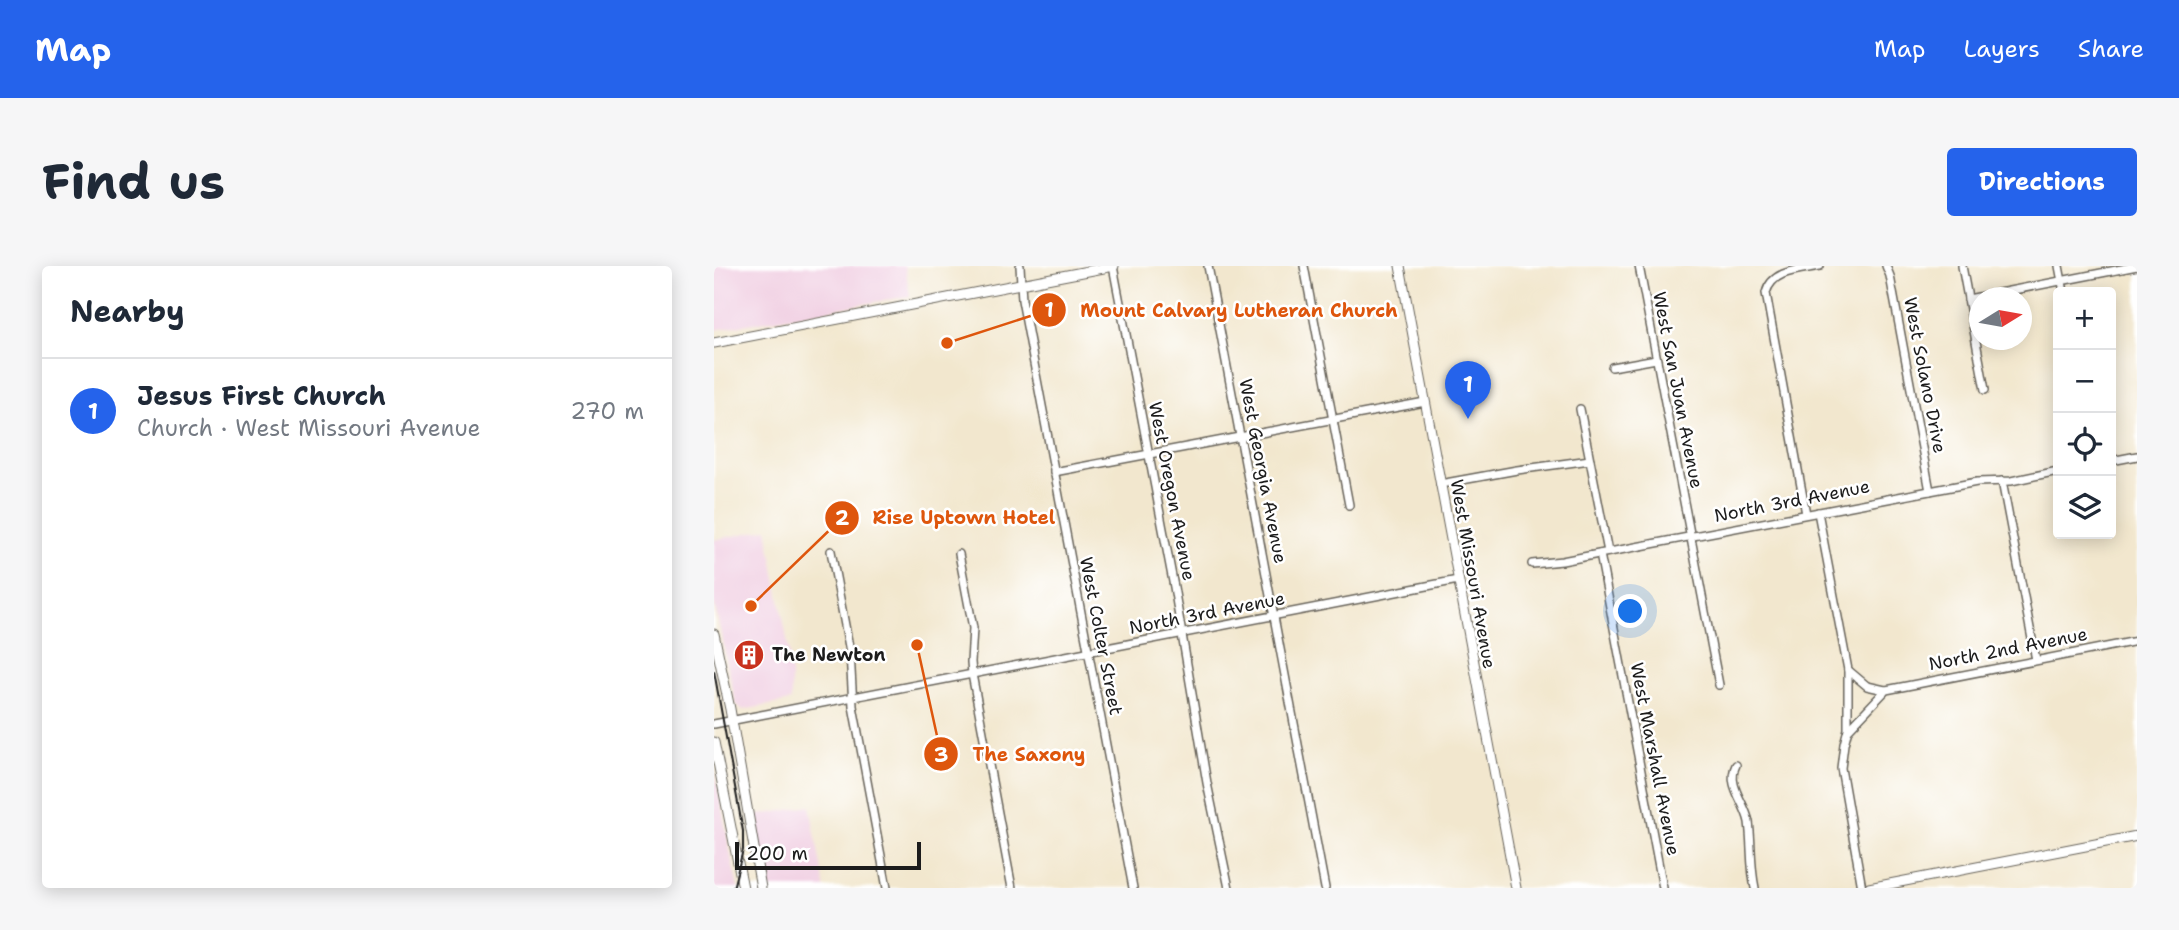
<!DOCTYPE html>
<meta charset="utf-8">
<style>
body{margin:0;font-family:"Shantell Sans",sans-serif;background:#f6f6f7;color:#1f2937}
.controls{position:absolute;right:21px;top:21px;display:grid;overflow:hidden;border-radius:7px;box-shadow:0 4px 18px #0003}
.controls button{width:63px;height:63px;display:grid;place-items:center;padding:0;border:0;border-bottom:2px solid #e0e1e3;background:#fff;color:#1f2937;font:35px sans-serif}
.compass{position:absolute;left:1255px;top:21px;width:63px;height:63px;border-radius:50%;background:#fff;box-shadow:0 4px 18px #0003;rotate:79deg}
.scale{position:absolute;left:21px;bottom:18px;width:186px;box-sizing:border-box;padding-left:7px;border:4px solid #1c1c1c;border-top:0;font-size:19px;line-height:24px;white-space:nowrap;color:#1c1c1c;-webkit-text-stroke:5px #fff;paint-order:stroke}
.you{position:absolute;left:917px;top:346px;width:24px;height:24px;margin:-18px;border:5px solid #fff;border-radius:50%;background:#1a73e8;box-shadow:0 0 0 10px #1a73e833}
.badge{display:grid;place-items:center;width:46px;height:46px;border-radius:50%;background:#2563eb;color:#fff;font-size:23px;font-weight:700}
.pin{position:absolute;translate:-50% -58px;filter:drop-shadow(0 2px 4px #0008)}
.pin::after{content:'';position:absolute;top:37px;width:24px;height:21px;background:inherit;clip-path:polygon(0 0,100% 0,50% 100%)}
.list{margin:0;padding:0;list-style:none}
h2{display:flex;justify-content:space-between;align-items:center;height:91px;margin:0;padding:0 28px;font-size:30px}
h2 small{font-size:23px;font-weight:400;color:#747a83}
.list li{display:grid;grid-template-columns:46px 1fr auto;gap:21px;align-items:center;box-sizing:border-box;height:105px;padding:0 28px;border-top:2px solid #e0e1e3}
.list b{display:block;font-size:26px;white-space:nowrap}
.list p{margin:0;font-size:23px;white-space:nowrap;color:#747a83}
.list em{font-size:23px;font-style:normal;color:#747a83}
.icon{flex:none;width:38px;height:38px;fill:none;stroke:currentColor;stroke-width:2;stroke-linecap:round;stroke-linejoin:round}
.map{position:relative;flex:none;width:1423px;height:622px;overflow:hidden;border-radius:7px}
header{display:flex;align-items:center;gap:42px;box-sizing:border-box;height:98px;padding:0 35px;background:#2563eb;color:#fff}
header strong{font-size:33px}
nav{display:flex;gap:38px;margin-inline-start:auto;font-size:24px}
.intro{display:flex;align-items:center;justify-content:space-between;box-sizing:border-box;height:168px;padding:0 42px}
h1{margin:0;font-size:49px}
.button{padding:18px 32px;border-radius:7px;background:#2563eb;color:#fff;font-size:24px;font-weight:700}
main{display:flex;gap:42px;padding:0 42px}
aside{flex:1;background:#fff;border-radius:7px;box-shadow:0 4px 18px #0003}
.map>svg:first-child{display:block}
.built{fill:#f1d0e3}
.lines{fill:none;stroke-linecap:round;stroke-linejoin:round}
.minor-casing{stroke:#67635a;stroke-width:10}
.major-casing{stroke:#67635a;stroke-width:11}
.minor{stroke:#fff;stroke-width:7}
.major{stroke:#fff;stroke-width:9}
.tram{stroke:#1c1c1c;stroke-width:2}
.labels{text-anchor:middle;dominant-baseline:central;stroke-width:5;stroke-linejoin:round;paint-order:stroke}
.street-label{font-size:18px;fill:#1c1c1c;stroke:#fff}
.poi-label{font-size:18px;font-weight:bold;fill:#1c1c1c;stroke:#fff;text-anchor:start}
.leader{fill:none;stroke:#de560d;stroke-width:2.5}
.callout-dot{fill:#de560d;stroke:#fff;stroke-width:2.5}
.mark-label{font-size:21px;text-anchor:middle;font-weight:bold;fill:#fff}
.callout-label{font-size:19px;text-anchor:middle;font-weight:bold;fill:#de560d;stroke:#fff;stroke-width:5;stroke-linejoin:round;paint-order:stroke}
</style>
<header>
<strong>Map</strong>
<nav><a>Map</a><a>Layers</a><a>Share</a></nav>
</header>
<div class="intro"><h1>Find us</h1><a class="button">Directions</a></div>
<main>
<aside>
<h2>Nearby<small></small></h2>
<ul class="list">
<li><span class="badge">1</span><div><b>Jesus First Church</b><p>Church · West Missouri Avenue</p></div><em>270 m</em></li>
</ul>
</aside>
<div class="map">
<svg width="1423" height="622" viewBox="0 0 1423 622">
<rect width="100%" height="100%" fill="#fff"/>
<filter id="ink" filterUnits="userSpaceOnUse"><feTurbulence type="fractalNoise" baseFrequency=".0143" numOctaves="2"/><feDisplacementMap in="SourceGraphic" scale="14" xChannelSelector="R" yChannelSelector="G"/><feConvolveMatrix kernelMatrix="1 2 1 2 8 2 1 2 1" color-interpolation-filters="sRGB"/></filter>
<filter id="wash" filterUnits="userSpaceOnUse"><feTurbulence type="fractalNoise" baseFrequency=".00686" numOctaves="4" result="noise"/><feDisplacementMap in="SourceGraphic" scale="28" xChannelSelector="R" yChannelSelector="G"/><feGaussianBlur stdDeviation="1.57" result="paint"/><feColorMatrix in="noise" values="0 0 0 0 0 0 0 0 0 0 0 0 0 0 0 0 0 1.4 0 .05"/><feComposite in="paint" operator="in"/></filter>
<g filter="url(#wash)">
<rect width="100%" height="100%" fill="#f2e7ce"/>
<!-- built -->
<g class="built">
<polygon points="0,0 191,0 196,30 0,64"/>
<polygon points="53,263 77,396 77,435 29,444 22,438 0,336 0,274"/>
<polygon points="0,501 19,601 24,622 0,622"/>
<polygon points="96,540 111,622 51,622 40,550"/>
</g>
</g>
<g filter="url(#ink)">
<g class="lines">
<!-- minor casing -->
<g class="minor-casing">
<g id="minor">
<polyline points="306,0 308,34 419,622"/>
<polyline points="399,0 460,321 493,517 515,622"/>
<polyline points="494,0 611,622"/>
<polyline points="590,0 635,239"/>
<polyline points="925,0 1005,419"/>
<polyline points="1172,0 1176,10 1216,225"/>
<polyline points="1248,0 1271,124"/>
<polyline points="1345,0 1350,26"/>
<polyline points="1254,33 1423,0"/>
<polyline points="898,101 942,93"/>
<polyline points="866,143 894,286"/>
<polyline points="1397,195 1423,190"/>
<polyline points="340,206 711,136"/>
<polyline points="1288,215 1322,394"/>
<polyline points="726,218 803,204 876,194"/>
<polyline points="1104,246 1134,404 1134,463 1130,478 1127,502 1148,622"/>
<path d="M1092,248l-40,-221c6,-23 33,-23 54,-27"/>
<polyline points="117,285 136,386 139,440 173,622"/>
<polyline points="245,288 259,362 257,396 258,408 298,622"/>
<polyline points="886,288 949,622"/>
<polyline points="818,298 848,295 1263,216 1297,215 1344,205"/>
<polyline points="1134,404 1153,420 1171,424"/>
<polyline points="0,458 744,314"/>
<polyline points="1135,463 1172,424 1423,375"/>
<path d="M1022,499c-10,20 9,37 13,57 3,22 1,44 6,66"/>
</g>
</g>
<!-- major casing -->
<g class="major-casing">
<g id="major">
<polyline points="686,0 802,622"/>
<polyline points="0,77 400,0"/>
<polyline points="0,368 16,443 47,622"/>
<polyline points="0,476 29,622"/>
<polyline points="1155,622 1423,570"/>
</g>
</g>
<!-- minor -->
<use href="#minor" class="minor"/>
<!-- major -->
<use href="#major" class="major"/>
<!-- tram -->
<polyline class="tram" points="0,405 29,565 29,584 19,622"/>
</g>
</g>
<!-- icons -->
<defs>
<g id="building-disc" transform="scale(1.575)"><circle r="9.5" fill="#c8321e" stroke="#fff"/><path d="M-4-6H4V6H1V3H-1V6H-4ZM-2.5-4.3h1.7v1.8h-1.7ZM.8-4.3h1.7v1.8H.8ZM-2.5-1h1.7V.8h-1.7ZM.8-1h1.7V.8H.8Z" fill="#fff"/></g>
</defs>
<g fill-rule="evenodd">
<use href="#building-disc" x="35" y="389"/>
</g>
<g class="labels">
<!-- street labels -->
<g class="street-label">
<text transform="translate(1211 109) rotate(79)">West Solano Drive</text>
<text transform="translate(964 124) rotate(79)">West San Juan Avenue</text>
<text transform="translate(549 205) rotate(79)">West Georgia Avenue</text>
<text transform="translate(458 225) rotate(79)">West Oregon Avenue</text>
<text transform="translate(1078 235) rotate(-11)">North 3rd Avenue</text>
<text transform="translate(759 308) rotate(80)">West Missouri Avenue</text>
<text transform="translate(493 347) rotate(-11)">North 3rd Avenue</text>
<text transform="translate(387 370) rotate(79)">West Colter Street</text>
<text transform="translate(1294 383) rotate(-11)">North 2nd Avenue</text>
<text transform="translate(941 493) rotate(79)">West Marshall Avenue</text>
</g>
<!-- poi labels -->
<g class="poi-label">
<text x="58" y="389">The Newton</text>
</g>
</g>
<!-- callouts -->
<path class="leader" d="M233 77L335 44M37 340L128 252M203 379L227 488"/>
<g class="callout-dot">
<circle cx="233" cy="77" r="7"/>
<circle cx="37" cy="340" r="7"/>
<circle cx="203" cy="379" r="7"/>
<circle cx="335" cy="44" r="18"/>
<circle cx="128" cy="252" r="18"/>
<circle cx="227" cy="488" r="18"/>
</g>
<g class="mark-label">
<text x="335" y="51">1</text>
<text x="128" y="259">2</text>
<text x="227" y="496">3</text>
</g>
<g class="callout-label">
<text x="525" y="51">Mount Calvary Lutheran Church</text>
<text x="250" y="258">Rise Uptown Hotel</text>
<text x="315" y="495">The Saxony</text>
</g>
</svg>
<div class="controls">
<button>+</button>
<button>−</button>
<button><svg class="icon" aria-label="locate" viewBox="0 0 24 24"><circle cx="12" cy="12" r="6"/><path d="M12 2v4M12 18v4M2 12h4M18 12h4"/></svg></button>
<button><svg class="icon" aria-label="layers" viewBox="0 0 24 24"><path d="M12 4l9 5-9 5-9-5zM3 14l9 5 9-5"/></svg></button>
</div>
<svg class="compass" viewBox="-18 -18 36 36"><path d="M0-13l5 13h-10z" fill="#e53935"/><path d="M0 13l5-13h-10z" fill="#747a83"/></svg>
<div class="scale">200 m</div>
<div class="you"></div>
<div class="pin badge" style="left:754px;top:153px">1</div>
</div>
</main>
